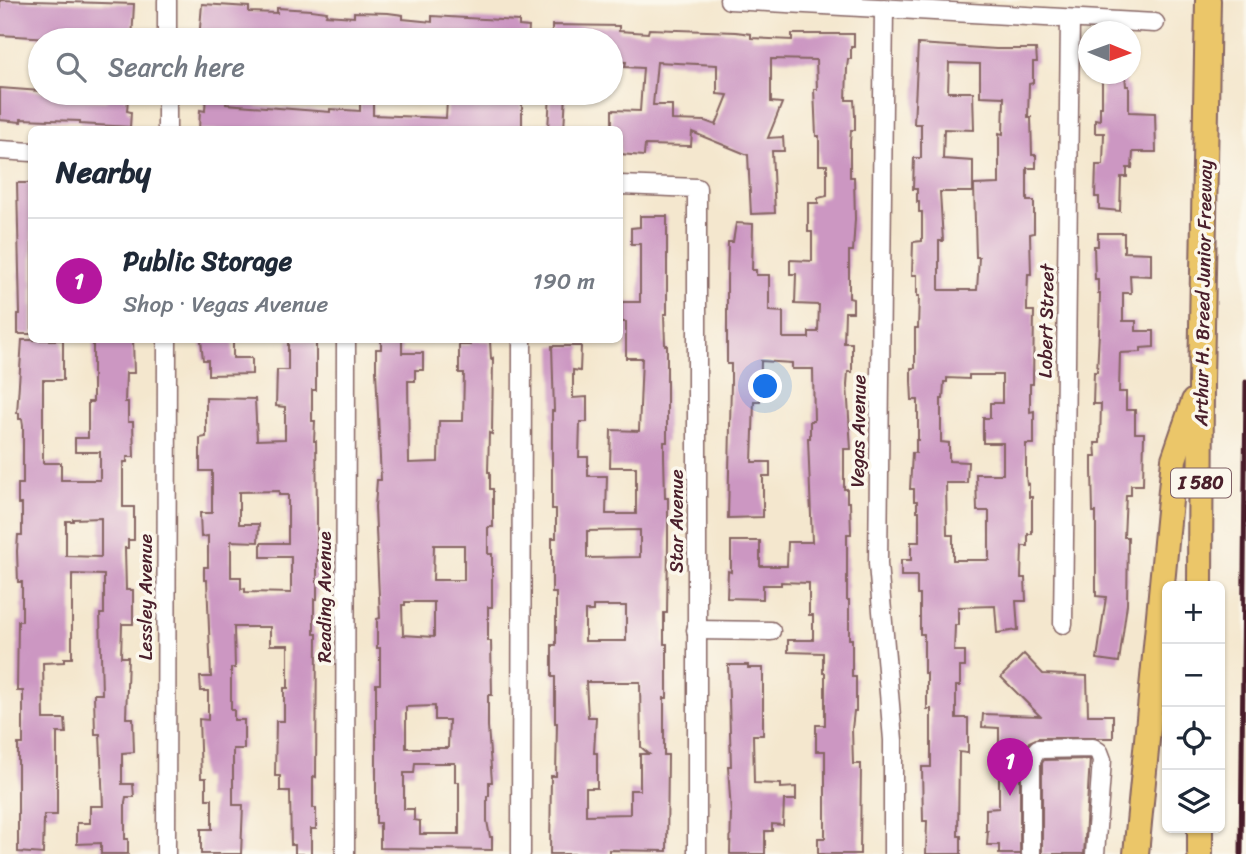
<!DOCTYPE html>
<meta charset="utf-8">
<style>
body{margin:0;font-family:Sriracha,sans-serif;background:#f2f2f3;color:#1f2937}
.controls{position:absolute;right:21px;bottom:21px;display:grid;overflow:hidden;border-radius:10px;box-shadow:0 2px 5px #0004}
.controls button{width:63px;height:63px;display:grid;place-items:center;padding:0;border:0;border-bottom:2px solid #e0e1e3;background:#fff;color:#1f2937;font:35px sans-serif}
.compass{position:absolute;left:1078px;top:21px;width:63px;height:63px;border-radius:50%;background:#fff;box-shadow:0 2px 5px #0004;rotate:91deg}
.you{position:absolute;left:766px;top:387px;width:24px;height:24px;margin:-18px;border:5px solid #fff;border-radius:50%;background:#1a73e8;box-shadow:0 0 0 10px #1a73e833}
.badge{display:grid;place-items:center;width:46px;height:46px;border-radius:50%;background:#b5179e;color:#fff;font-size:23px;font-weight:700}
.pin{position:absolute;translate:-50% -58px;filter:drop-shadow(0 2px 4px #0008)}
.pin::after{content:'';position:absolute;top:37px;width:24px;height:21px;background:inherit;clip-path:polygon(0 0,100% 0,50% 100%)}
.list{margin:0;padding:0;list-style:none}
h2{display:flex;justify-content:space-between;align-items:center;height:91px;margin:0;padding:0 28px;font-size:30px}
h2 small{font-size:23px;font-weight:400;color:#747a83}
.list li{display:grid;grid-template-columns:46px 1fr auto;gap:21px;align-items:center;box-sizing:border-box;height:126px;padding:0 28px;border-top:2px solid #e0e1e3}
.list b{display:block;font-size:26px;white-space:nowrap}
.list p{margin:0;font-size:23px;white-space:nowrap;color:#747a83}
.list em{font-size:23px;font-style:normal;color:#747a83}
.icon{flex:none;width:38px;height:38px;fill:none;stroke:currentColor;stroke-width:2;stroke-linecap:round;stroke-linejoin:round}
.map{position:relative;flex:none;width:1246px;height:854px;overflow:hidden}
.search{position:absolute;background:#fff;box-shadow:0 2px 5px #0004;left:28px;top:28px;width:595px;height:77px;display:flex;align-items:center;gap:18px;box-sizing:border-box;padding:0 24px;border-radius:38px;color:#747a83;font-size:26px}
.panel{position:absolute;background:#fff;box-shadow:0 2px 5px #0004;left:28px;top:126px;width:595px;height:217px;border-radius:10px}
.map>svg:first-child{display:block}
.building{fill:#cc97c2;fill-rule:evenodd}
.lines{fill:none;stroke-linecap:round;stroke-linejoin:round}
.minor-casing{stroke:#866564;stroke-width:21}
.highway-casing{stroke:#866564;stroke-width:28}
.minor{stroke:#fff;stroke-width:18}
.highway{stroke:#ebc669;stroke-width:24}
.rail{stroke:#4a1f2b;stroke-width:5}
.labels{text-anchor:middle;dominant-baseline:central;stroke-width:7;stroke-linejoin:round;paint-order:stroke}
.shield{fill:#fbf7ec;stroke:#7f6065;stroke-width:2}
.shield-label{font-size:18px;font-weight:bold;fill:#4a1f2b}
.street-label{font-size:19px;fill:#4a1f2b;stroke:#fbf7ec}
</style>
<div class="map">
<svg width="1246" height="854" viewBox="0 0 1246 854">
<rect width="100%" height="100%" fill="#fbf7ec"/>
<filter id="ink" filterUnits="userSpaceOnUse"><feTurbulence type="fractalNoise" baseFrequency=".0143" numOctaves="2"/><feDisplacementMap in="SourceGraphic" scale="14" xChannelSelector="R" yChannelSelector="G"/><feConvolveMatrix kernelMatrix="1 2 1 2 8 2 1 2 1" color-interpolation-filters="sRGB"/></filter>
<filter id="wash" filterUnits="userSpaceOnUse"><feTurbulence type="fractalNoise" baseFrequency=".00686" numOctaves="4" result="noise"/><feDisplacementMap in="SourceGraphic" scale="28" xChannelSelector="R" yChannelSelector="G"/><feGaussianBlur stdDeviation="1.57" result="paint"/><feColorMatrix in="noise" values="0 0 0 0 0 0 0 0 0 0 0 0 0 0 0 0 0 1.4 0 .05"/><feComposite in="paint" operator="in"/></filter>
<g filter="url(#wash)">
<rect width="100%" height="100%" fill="#f4e7ce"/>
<g id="blocks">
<!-- building -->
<g class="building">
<polygon points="0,0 134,4 132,40 83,40 0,35"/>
<polygon points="202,4 249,7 249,12 277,13 277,8 311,10 327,12 326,15 354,17 354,12 388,13 403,15 403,19 432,22 432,16 519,21 519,26 529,27 528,40 199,40"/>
<path d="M552,25l67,1v5l29,2 1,-4 87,3 15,2v4l41,2v-6h62v13h-3v12h-3l-1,9 -1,32h8l1,16v14h-4l-1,12v35h4l1,42 -2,32h-4v47l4,1v13h-8l-1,31h8v29h-4l-1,13 4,64h-7v40h3v13h3l1,32h-4v66h2v39h3v38h4v34h-2l-2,18 1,35h8l-1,90h-42v-16h7v-87h-9v-26h9v-52h-2v-20l-35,-1v-12h25v-25h-4v-32l-28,-1v3h-18v14l-36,-1 1,-27 3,1v-31h29v25h27l1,-24h24l-4,-104h2v-17h4l-1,-52h-21v-6l-31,-2 -1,40h-6l-2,61h18v14h-7v41l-35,1 3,-136v-18h-4v-85l1,-37h5l3,-19 17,1 -1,46h4v5h13v36l14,1v26h26v-6h9l1,-27 -24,-1 1,-30h-6v-14l22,1v-29h-4v-29h10v-5l9,-2v-31h-8v-29h-3l-2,-47h3l-1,-29 -45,-1v43l11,1 -14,35 15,-1 1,14h-12l3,62 -24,1 -3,-59 -56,-23 -1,14 -46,-1 -1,11 -24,-2v-24h-8v-20l28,1 3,-43 -18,-1 1,-5 -15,-1v-21h-59zM657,62l60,3v29l11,1 -12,30 -11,-4 -33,-1v-15h-19z"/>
<path d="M918,44l78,5h40l1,13h-4v21l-4,1 -1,33h3l1,38h4v13h-9v33h7v32l-4,1 1,40h-3l-1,31v6h7l-1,73h-3v28l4,-1v33h-8v32l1,9 2,-1v13h3v37h-4v12h-6l-1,32h4l1,23h-10l2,29 -21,3 -2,-27 -37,1v18h-3l-1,26h11v16h-5v19h-4v32h12v35l-9,-1 -1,84h3v18h-35l1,-33h-4l-1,-54h9v-58h-4v-36h-3v-39h-4v-39h-3v-19h-16v-16h10v-18h8v-31h-2v-10h-3v-12h-4l2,-36h4v-13h2v-40h-6l-1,-19v-13h4v-40h3l1,-32h-2v-21h-5l1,-33 9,-1v-29h-3v-10h-2v-13h-4l1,-31h7v-34h-7zM949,63l31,1v32l24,1 -1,37 -4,-1v51l-25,1 2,72h3l-2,33h-38v-49h4l-3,-49h33v-31l-30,-2 1,-30 30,1 -1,-38h-25zM969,375h33v28h-12v15h-7v25h20v31h-27l1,37h12v49h-36v-25h-6l-1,-52h21l1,-21 -19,-1v-18l-8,-1v-43h2l1,-17h3v-4l22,1z"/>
<polygon points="1102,74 1125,74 1126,86 1129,86 1129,112 1155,113 1156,152 1133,152 1132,168 1127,168 1127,177 1121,177 1120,211 1099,209 1099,197 1095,197 1096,165 1103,165 1104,133 1095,133 1095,119 1100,120 1100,107 1102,107"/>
<polygon points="0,88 67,93 67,99 106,101 107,93 124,93 124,99 128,99 127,111 131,112 130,127 80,124 80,121 21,119 21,122 0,120"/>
<polygon points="453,93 505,93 505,96 522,97 522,130 199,130 200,110 205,111 206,94 227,95 226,104 330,112 330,109 360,111 360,95 373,96 373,115 446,118 447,101 452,101"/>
<polygon points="550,93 566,93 564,130 548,130"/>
<polygon points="17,183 32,183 32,334 18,334 18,314 20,314"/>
<path d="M640,216h27v98h-3l1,31h2v97h-3v14l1,42h3v44l-1,71h-3v31h3v54h-3v57h4l-1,96 -58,-1v4h-59l1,-78h5l1,-53h-2v-46h-3v-32h4v-52h-4v-55h4v-29h-4v-98h2l-2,-65h29l-1,25 -7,-1v28l14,-1v25h-7l-1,35h9v19h19l-1,38h30v-47h-26l1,-37 28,1 3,-73h-16v-36h-4v-20h18v-58h-9v-16l9,-1zM640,530v27l-53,1v-27zM593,606h33v35h-41v-30h8zM586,682h54l1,65 8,7h-9v36h-10v24l-44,1v-27h11v-35h-3l2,-36h-8z"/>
<polygon points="1098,233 1124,233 1124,252 1151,253 1151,276 1130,275 1131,293 1123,293 1123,321 1136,321 1136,331 1154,331 1154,347 1141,348 1141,352 1120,353 1119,392 1126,392 1126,410 1135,410 1135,433 1144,433 1143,485 1131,485 1131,495 1126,495 1124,537 1128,537 1127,604 1119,662 1097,659 1106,597 1096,596 1096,512 1093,512 1092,470 1092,456 1096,456 1095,443 1100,443 1101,404 1093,404 1094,372 1097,372 1099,333 1100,293 1098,293 1098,279 1095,279 1094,246 1098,246"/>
<path d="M22,340h41v40h-20v83h18v17h39v-28h-25v-14h13v-36h5v-62h40l1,33h-8l-1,29h3v20h5l1,35h-7v5h-3l-1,6v39h11v33h-6v8h-3l1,42h7v34h-11l-1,33h7l-2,61h7l1,34 -12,1v31h11l1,13h-8l-1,5v37h3v15h-27v-11l-24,1v-21h13v-17h13l-3,-72h-5l-1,-40h8l-2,-80h4v-39l-32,-1v84h-8v4l-21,1 1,56h21l1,14h-9v82h-13l-1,39 -25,-2v-108h5v-53h-6l1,-70h4v-39h-4l-1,-31 1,-16h4v-31h-4v-20h5v-59l-1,-6h-3v-6h-2zM101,518v39l-35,-1v-35h7v-2z"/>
<polygon points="201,340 233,340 233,358 252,358 252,374 208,375 208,360 203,360"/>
<path d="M288,340h28v50h-4v31h3l-1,20h2l1,68v90h-3v35h3l-1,143 -3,-1v32h3v21h-5v25h-16v-9h-4l-1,-54h-10v-15h-5l1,-55h8v-33h4v-43h-18v-18h-36l1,41h-4v42h3v10h10v29h-11v56h10l-2,49h-40v-25h11v-30h-6v-21h-5l-2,-59 9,1v-29h-7l-1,-14h11l-4,-97h-3v-13h4v-31l-7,1 -1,-24h12v-42h-12v-33l6,-1v-39l49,1 2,41 28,-1v-32l-9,-1 1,-36h11zM279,491v4h9v48h-27v14h30v36l-46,-1v-4l-4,1v-12h-10v-36l27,1 1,-18h-20v-32z"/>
<path d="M381,340h21v13h21v17h-8v11h-7l1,82 29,-1 1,-41h24l1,-48h-5v-28h11v-5l20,1 1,18 2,-1 -1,76 -3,-1 -1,39h2v17h3v38h-5v27h4v53h-4v34h3l1,54h-4v31l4,56h-3v14h-2v25l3,16h2v13l-112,-2v-25h-4v-139h4v-36h-3v-29l3,-1 -5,-111 2,-27h4l-5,-110v-21h5zM434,545h30v35h-31zM405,602h29v35l-31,-2 -1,-30h3zM435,706v14h14l-1,28h-42v-41zM415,763h40v19h4v52h-39v-13l-6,-1v-11h-10v-36h10z"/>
<polygon points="1024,654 1043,674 1087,676 1088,715 1113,715 1113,738 1038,738 1029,742 1020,759 1020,854 999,854 999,845 987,845 988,831 986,831 986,809 999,808 999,728 982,727 983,714 1040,716 1001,677"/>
<polygon points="728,665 748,665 748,668 763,668 763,735 753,735 754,783 781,784 781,788 796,787 796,800 784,800 783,825 772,824 772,831 765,831 765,854 730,854 731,813 728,766 731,766"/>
<polygon points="1090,759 1084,854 1042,854 1042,763 1044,760"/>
</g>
</g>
</g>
<g filter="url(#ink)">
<use href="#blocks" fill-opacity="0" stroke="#866564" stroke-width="2"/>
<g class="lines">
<!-- minor casing -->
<g class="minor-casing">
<g id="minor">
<polyline points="167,0 167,40"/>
<polyline points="729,0 1155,23"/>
<polyline points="884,8 878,564 893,740 893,854"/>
<polyline points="167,93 167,130"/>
<polyline points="0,150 32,152"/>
<polyline points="620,185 697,188 697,854"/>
<polyline points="1063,624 1070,19"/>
<polyline points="696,630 771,631"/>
<polyline points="166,854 167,340"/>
<polyline points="345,854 346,340"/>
<polyline points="521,854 522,340"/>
<polyline points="1031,854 1031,759 1038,749 1093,748 1099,752 1102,760 1095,854"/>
</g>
</g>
<!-- highway casing -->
<g class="highway-casing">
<g id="highway">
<polyline points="1200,586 1201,381 1208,0"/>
<polyline points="1136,854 1174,459 1194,401"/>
<polyline points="1200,854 1200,828"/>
</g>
</g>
<!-- minor -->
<use href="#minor" class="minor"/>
<!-- highway -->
<use href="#highway" class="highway"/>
<!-- rail -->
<polyline class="rail" points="1241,854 1246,382"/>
</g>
</g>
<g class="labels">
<!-- shield labels -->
<rect class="shield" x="1171" y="468.5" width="60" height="29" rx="5"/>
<g class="shield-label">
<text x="1201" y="483">I 580</text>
</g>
<!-- street labels -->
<g class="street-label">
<text transform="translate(1203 293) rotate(-89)">Arthur H. Breed Junior Freeway</text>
<text transform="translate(1046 321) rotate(-89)">Lobert Street</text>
<text transform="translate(858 431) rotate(-89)">Vegas Avenue</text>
<text transform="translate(676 521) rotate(-90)">Star Avenue</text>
<text transform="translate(145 597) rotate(-90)">Lessley Avenue</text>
<text transform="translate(324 597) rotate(-90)">Reading Avenue</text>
</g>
</g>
</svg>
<div class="controls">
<button>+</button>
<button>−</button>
<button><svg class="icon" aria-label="locate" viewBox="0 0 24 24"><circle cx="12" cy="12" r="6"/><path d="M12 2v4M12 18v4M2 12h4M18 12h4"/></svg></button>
<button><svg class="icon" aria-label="layers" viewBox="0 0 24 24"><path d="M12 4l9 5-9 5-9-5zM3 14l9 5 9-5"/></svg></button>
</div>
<svg class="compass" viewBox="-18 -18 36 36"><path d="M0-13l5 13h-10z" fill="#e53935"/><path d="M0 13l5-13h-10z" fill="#747a83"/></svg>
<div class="you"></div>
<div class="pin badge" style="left:1010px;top:796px">1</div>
<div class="search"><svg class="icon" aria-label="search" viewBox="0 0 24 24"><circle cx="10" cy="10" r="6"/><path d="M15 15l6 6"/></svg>Search here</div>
<section class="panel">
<h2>Nearby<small></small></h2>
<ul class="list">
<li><span class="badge">1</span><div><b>Public Storage</b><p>Shop · Vegas Avenue</p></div><em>190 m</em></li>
</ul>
</section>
</div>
